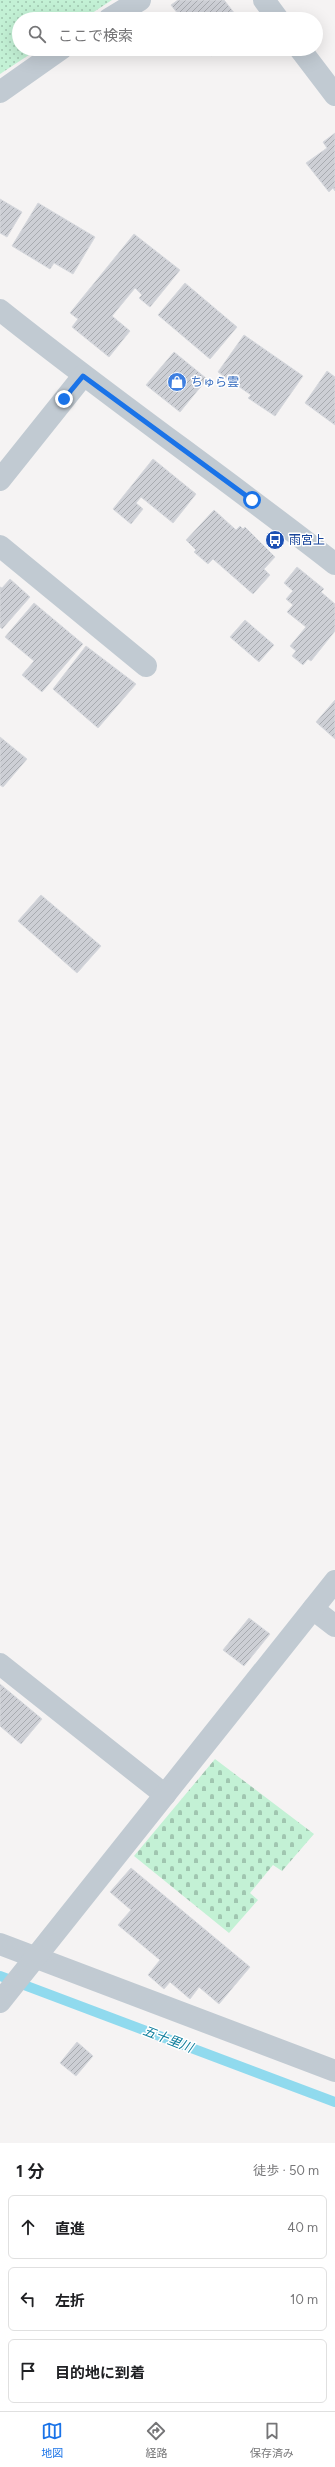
<!DOCTYPE html>
<html lang="ja">
<meta charset="utf-8">
<style>
body{margin:0;font-family:Figtree,"Noto Sans JP",sans-serif;background:#f2f2f2;color:#202124}
.stop{position:absolute;width:12px;height:12px;margin:-9px;border:3px solid #1a73e8;border-radius:50%;background:#fff}
.stop.end{background:#1a73e8;border-color:#fff;box-shadow:0 1px 4px #0008}
.list{margin:0;padding:0;list-style:none}
h2{display:flex;justify-content:space-between;align-items:center;height:52px;margin:0;padding:0 16px;font-size:17px}
h2 small{font-size:13px;font-weight:400;color:#757577}
.list li{display:grid;grid-template-columns:26px 1fr auto;gap:12px;align-items:center;box-sizing:border-box;height:64px;margin:0 8px 8px;padding:0 8px;border:1px solid #e0e0e0;border-radius:6px}
.list b{display:block;font-size:15px;white-space:nowrap}
.list em{font-size:13px;font-style:normal;color:#757577}
.icon{flex:none;width:22px;height:22px;fill:none;stroke:currentColor;stroke-width:2;stroke-linecap:round;stroke-linejoin:round}
.map{position:relative;flex:none;width:335px;height:2143px;overflow:hidden}
.search{position:absolute;background:#fff;box-shadow:0 4px 16px #0002;left:12px;right:12px;top:12px;height:44px;display:flex;align-items:center;gap:10px;box-sizing:border-box;padding:0 14px;border-radius:22px;color:#757577;font-size:15px}
.sheet{height:268px;background:#fff}
nav{display:flex;justify-content:space-around;align-items:center;box-sizing:border-box;height:56px;border-top:1px solid #e0e0e0;background:#fff;font-size:11px;color:#757577}
nav a{display:grid;justify-items:center;gap:2px}
nav .on{color:#1a73e8}
.map>svg:first-child{display:block}
.grass{fill:url(#grass-dots)}
.cemetery{fill:url(#cemetery-stones)}
.lines{fill:none;stroke-linecap:round;stroke-linejoin:round}
.stream{stroke:#90daee;stroke-width:10}
.building{fill:url(#building-hatch);stroke:#d7d9de}
.minor{stroke:#c1cad2;stroke-width:22}
.route{stroke:#1a73e8;stroke-width:5}
.labels{text-anchor:middle;dominant-baseline:central;stroke-width:3;stroke-linejoin:round;paint-order:stroke}
.shop-label{font-size:12px;fill:#366cbe;stroke:#fff;text-anchor:start}
.transit-label{font-size:12px;fill:#164399;stroke:#fff;text-anchor:start}
.water-label{font-size:13px;font-style:italic;fill:#0c7c9b;stroke:#fff}
</style>
<div class="map">
<svg width="335" height="2143" viewBox="0 0 335 2143">
<defs>
<pattern id="grass-dots" width="8" height="8" patternUnits="userSpaceOnUse"><rect width="8" height="8" fill="#c3f1d5"/><path d="M2 2h.1M6 6h.1" fill="none" stroke="#a0c6b0" stroke-width="1.8" stroke-linecap="round"/></pattern>
<pattern id="cemetery-stones" width="16" height="16" patternUnits="userSpaceOnUse"><rect width="16" height="16" fill="#c3f1d5"/><path d="M2 7V4a2 2 0 0 1 4 0v3zM10 15v-3a2 2 0 0 1 4 0v3z" fill="#a0c6b0"/></pattern>
<pattern id="building-hatch" width="6" height="6" patternUnits="userSpaceOnUse"><rect width="6" height="6" fill="#cdcfd5"/><path d="M-1 1l2-2M0 6l6-6M5 7l2-2" fill="none" stroke="#a8abb0"/></pattern>
</defs>
<rect width="100%" height="100%" fill="#f5f3f3"/>
<!-- grass -->
<polygon class="grass" points="0,0 112,0 83,19 19,19 19,49 38,49 0,74"/>
<!-- cemetery -->
<polygon class="cemetery" points="215,1759 314,1834 282,1871 273,1865 250,1893 258,1900 229,1933 134,1856"/>
<g class="lines">
<!-- stream -->
<polyline class="stream" points="0,1976 335,2102"/>
</g>
<!-- building -->
<g class="building">
<polygon points="178,0 224,0 239,19 182,19 171,5"/>
<polygon points="205,49 220,49 211,56"/>
<polygon points="335,133 335,191 333,188 329,192 306,163 327,148 323,142"/>
<polygon points="0,199 22,212 7,237 0,233"/>
<polygon points="38,203 95,237 73,274 54,263 50,269 12,246"/>
<polygon points="134,234 180,270 150,307 139,298 142,295 135,288 112,316 130,331 109,357 72,327 78,319 70,313"/>
<polygon points="185,283 237,327 210,359 158,315"/>
<polygon points="244,335 303,376 275,416 248,398 251,395 218,372"/>
<polygon points="174,352 207,379 180,412 146,385"/>
<polygon points="327,371 335,377 335,425 305,403"/>
<polygon points="153,459 196,494 173,523 141,497 136,503 143,509 131,524 113,509"/>
<polygon points="214,510 236,530 240,526 243,529 245,527 275,557 264,569 270,575 253,594 213,559 208,564 194,552 196,550 186,540"/>
<polygon points="297,567 324,589 321,592 335,604 335,631 311,661 308,659 303,665 292,656 296,651 290,646 306,627 287,612 293,605 286,599 293,591 284,583"/>
<polygon points="10,579 30,597 2,629 0,627 0,587 2,588"/>
<polygon points="34,603 83,644 42,692 22,675 34,661 5,637"/>
<polygon points="245,620 274,645 259,662 230,637"/>
<polygon points="86,646 136,684 98,728 53,689"/>
<polygon points="335,700 335,739 316,722"/>
<polygon points="0,737 27,759 3,787 0,785"/>
<polygon points="41,895 101,946 77,973 18,921"/>
<polygon points="249,1618 270,1634 244,1666 223,1650"/>
<polygon points="0,1684 42,1719 21,1744 0,1726"/>
<polygon points="131,1868 250,1967 219,2004 199,1987 190,1999 170,1982 164,1989 148,1975 160,1960 118,1925 131,1910 110,1892"/>
<polygon points="77,2042 93,2056 76,2076 60,2063"/>
</g>
<g class="lines">
<!-- minor -->
<g class="minor">
<polyline points="264,0 278,19"/>
<polyline points="109,19 140,0"/>
<polyline points="300,49 335,95"/>
<polyline points="0,92 61,49"/>
<path d="M0,310c110,88 225,168 335,254"/>
<polyline points="0,480 83,376"/>
<polyline points="0,546 146,666"/>
<polyline points="313,1609 335,1626"/>
<polyline points="0,1664 165,1795"/>
<polyline points="0,1944 335,2071"/>
<polyline points="0,2002 335,1581"/>
</g>
</g>
<g class="lines">
<!-- route -->
<polyline class="route" points="64,399 83,376 252,500"/>
</g>
<!-- icons -->
<defs>
<g id="shop-disc" transform="scale(1)"><circle r="9.5" fill="#3f7fe0" stroke="#fff"/><path d="M-5-2.5h2.3a2.7 3.5 0 0 1 5.4 0H5L5.5 6h-11ZM-1.5-2.5h3a1.5 2.3 0 0 0-3 0Z" fill="#fff"/></g>
<g id="bus-disc" transform="scale(1)"><circle r="9.5" fill="#1a4fb4" stroke="#fff"/><path d="M-5-6H5V4H4V6H2V4H-2V6H-4V4H-5ZM-3.5-4V0h7V-4ZM-3.5 1.2v1.5H-2V1.2ZM2 1.2v1.5H3.5V1.2Z" fill="#fff"/></g>
</defs>
<g fill-rule="evenodd">
<use href="#shop-disc" x="177" y="382"/>
<use href="#bus-disc" x="275" y="540"/>
</g>
<g class="labels">
<!-- shop labels -->
<g class="shop-label">
<text x="191" y="382">ちゅら雲</text>
</g>
<!-- transit labels -->
<g class="transit-label">
<text x="289" y="540">雨宮上</text>
</g>
<!-- water labels -->
<g class="water-label">
<text transform="translate(168 2039) rotate(21)">五十里川</text>
</g>
</g>
</svg>
<div class="stop" style="left:252px;top:500px"></div>
<div class="stop end" style="left:64px;top:399px"></div>
<div class="search"><svg class="icon" aria-label="search" viewBox="0 0 24 24"><circle cx="10" cy="10" r="6"/><path d="M15 15l6 6"/></svg>ここで検索</div>
</div>
<section class="sheet">
<h2>1 分<small>徒歩 · 50 m</small></h2>
<ul class="list">
<li><svg class="icon" aria-label="ahead" viewBox="0 0 24 24"><path d="M12 20V5M6 11l6-6 6 6"/></svg><div><b>直進</b></div><em>40 m</em></li>
<li><svg class="icon" aria-label="left" viewBox="0 0 24 24"><path d="M17 20v-9H6M10 6l-5 5 5 5"/></svg><div><b>左折</b></div><em>10 m</em></li>
<li><svg class="icon" aria-label="arrive" viewBox="0 0 24 24"><path d="M6 21V4h12l-3 4 3 4H6"/></svg><div><b>目的地に到着</b></div></li>
</ul>
</section>
<nav>
<a class="on"><svg class="icon" aria-label="map" viewBox="0 0 24 24"><path d="M3 6l6-2 6 2 6-2v14l-6 2-6-2-6 2zM9 4v14M15 6v14"/></svg>地図</a>
<a><svg class="icon" aria-label="directions" viewBox="0 0 24 24"><path d="M12 3l9 9-9 9-9-9zM9 14v-3h6M13 9l2 2-2 2"/></svg>経路</a>
<a><svg class="icon" aria-label="saved" viewBox="0 0 24 24"><path d="M7 4h10v16l-5-4-5 4z"/></svg>保存済み</a>
</nav>
